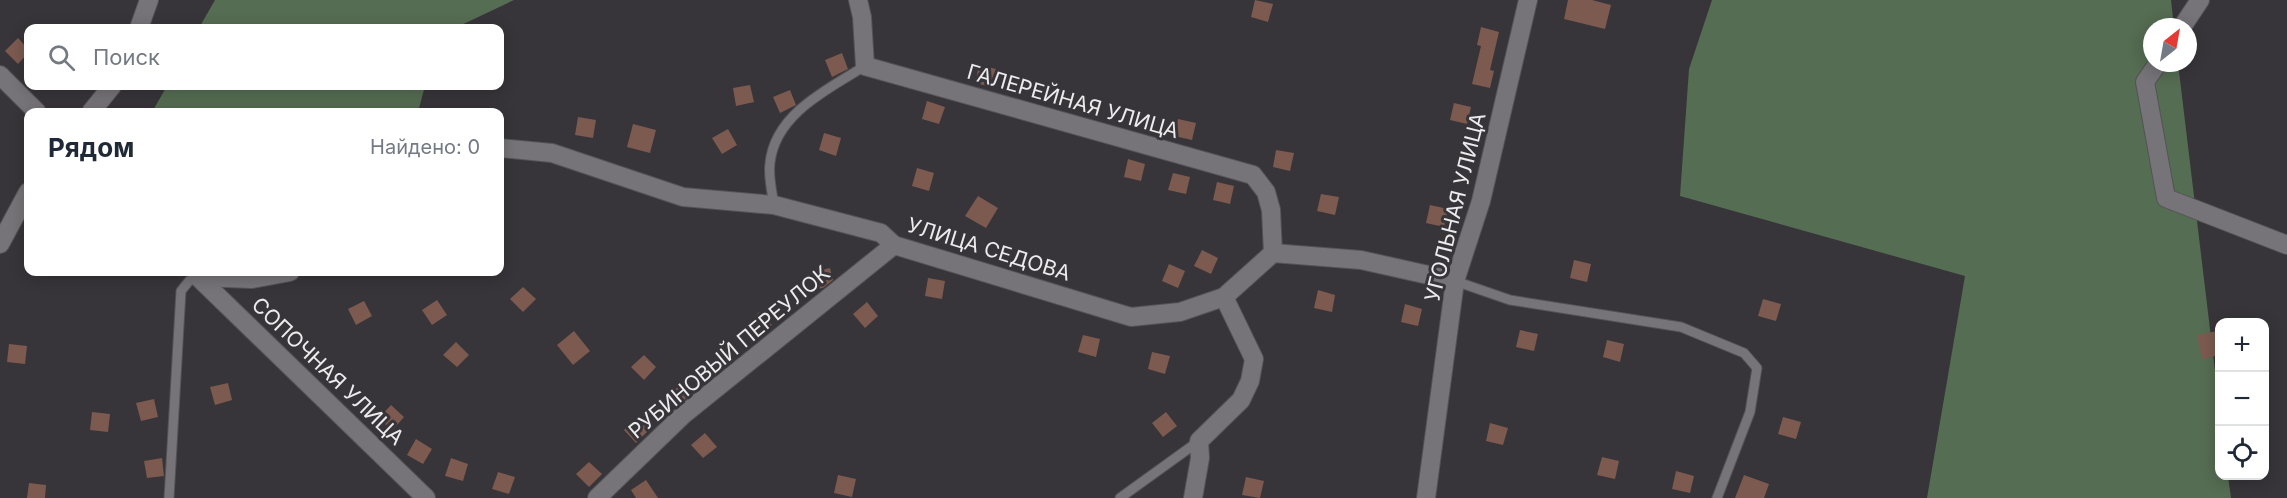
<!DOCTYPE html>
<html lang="ru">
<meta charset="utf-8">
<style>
body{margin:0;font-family:Inter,sans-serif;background:#f6f6f7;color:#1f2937}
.controls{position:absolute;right:18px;bottom:18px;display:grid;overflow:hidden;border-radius:12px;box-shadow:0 3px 15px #0003}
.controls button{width:54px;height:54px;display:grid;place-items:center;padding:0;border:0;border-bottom:2px solid #e0e1e3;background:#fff;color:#1f2937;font:30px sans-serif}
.compass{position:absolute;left:2143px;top:18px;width:54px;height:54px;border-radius:50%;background:#fff;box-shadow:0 3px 15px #0003;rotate:31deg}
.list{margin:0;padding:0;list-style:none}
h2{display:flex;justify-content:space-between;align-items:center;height:78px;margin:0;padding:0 24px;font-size:26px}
h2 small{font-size:20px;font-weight:400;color:#747a83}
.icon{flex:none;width:33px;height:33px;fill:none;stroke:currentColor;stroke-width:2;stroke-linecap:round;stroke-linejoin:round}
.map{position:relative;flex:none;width:2287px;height:498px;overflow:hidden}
.search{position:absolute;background:#fff;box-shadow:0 3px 15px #0003;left:24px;top:24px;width:480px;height:66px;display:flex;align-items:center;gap:15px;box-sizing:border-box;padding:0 21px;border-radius:12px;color:#747a83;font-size:22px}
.panel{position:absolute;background:#fff;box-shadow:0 3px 15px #0003;left:24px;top:108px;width:480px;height:168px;border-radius:12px}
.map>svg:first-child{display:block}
.forest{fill:#556d53}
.building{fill:#7c5a4f}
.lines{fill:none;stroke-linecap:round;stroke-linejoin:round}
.lane-casing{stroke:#545355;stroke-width:11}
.street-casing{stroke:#545355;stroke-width:20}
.lane{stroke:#767478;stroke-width:9}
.street{stroke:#767478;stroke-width:18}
.labels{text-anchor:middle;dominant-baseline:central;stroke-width:6;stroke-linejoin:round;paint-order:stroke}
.street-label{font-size:21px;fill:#ecebed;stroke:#373539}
</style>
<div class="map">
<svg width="2287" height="498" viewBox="0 0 2287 498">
<rect width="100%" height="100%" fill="#373539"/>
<!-- forest -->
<g class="forest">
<polygon points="215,0 514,0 455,28 199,28"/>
<polygon points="1712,0 2171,0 2174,27 2152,27 2152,63 2178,63 2219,404 2220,476 2228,476 2231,498 1927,498 1965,276 1680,196 1689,69"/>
<polygon points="167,86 425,86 418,112 152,112"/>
</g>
<!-- building -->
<g class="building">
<polygon points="1255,0 1273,4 1268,22 1251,17"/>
<polygon points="1568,0 1592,0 1611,5 1605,29 1564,19"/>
<polygon points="1481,27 1499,32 1490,70 1494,71 1490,88 1472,84 1481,46 1477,45"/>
<polygon points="18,38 28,49 28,53 18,64 5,51"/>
<polygon points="842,53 848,69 832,77 825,60"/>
<polygon points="979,65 996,69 992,87 975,83"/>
<polygon points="750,85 754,102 736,106 733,88"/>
<polygon points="790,90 796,105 780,113 773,97"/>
<polygon points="927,101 945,107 939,124 922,119"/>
<polygon points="1454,103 1471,107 1467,124 1450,120"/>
<polygon points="578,117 596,120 593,138 575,135"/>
<polygon points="1178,119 1196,123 1192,140 1174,136"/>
<polygon points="633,124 656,130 650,153 627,147"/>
<polygon points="728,129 737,145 722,154 712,138"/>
<polygon points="824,133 841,138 836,156 819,150"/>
<polygon points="1276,150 1294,153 1290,171 1273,167"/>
<polygon points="1128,159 1145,164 1141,181 1124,177"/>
<polygon points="917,168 934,173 929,191 912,186"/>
<polygon points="1173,173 1190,177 1186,194 1168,190"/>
<polygon points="1217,182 1234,186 1230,204 1213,200"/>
<polygon points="1321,194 1339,197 1335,215 1317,211"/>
<polygon points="978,196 998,208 986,228 965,216"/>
<polygon points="1430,205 1448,209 1444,227 1426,223"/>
<polygon points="1202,250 1218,258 1211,274 1194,266"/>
<polygon points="1574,260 1591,264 1587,282 1570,278"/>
<polygon points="1169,264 1185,271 1178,288 1162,281"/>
<polygon points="830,268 833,280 823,288 816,289 813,272"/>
<polygon points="928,278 945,281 942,299 925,296"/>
<polygon points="523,287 536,299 523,312 510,299"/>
<polygon points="1318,290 1335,295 1332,312 1314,308"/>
<polygon points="1763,299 1781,304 1776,321 1758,316"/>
<polygon points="437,300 447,315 432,325 422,310"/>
<polygon points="364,301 372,316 356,325 348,309"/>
<polygon points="867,302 878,316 865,328 853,314"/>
<polygon points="1405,304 1422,309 1418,326 1401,322"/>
<polygon points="759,312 772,325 759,337 747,325"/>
<polygon points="1520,330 1538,334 1534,351 1516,347"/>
<polygon points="574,331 590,351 573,365 557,345"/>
<polygon points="2217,331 2220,355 2202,359 2197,335"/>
<polygon points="1083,335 1100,339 1096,357 1078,352"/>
<polygon points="1607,340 1624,344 1620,362 1603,357"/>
<polygon points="456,342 469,355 457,367 443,355"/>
<polygon points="9,344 27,346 25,364 7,362"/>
<polygon points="1152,352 1170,356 1165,374 1148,369"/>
<polygon points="644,355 656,367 644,380 631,367"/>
<polygon points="683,381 694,392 680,403 671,394"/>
<polygon points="228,383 232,400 215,405 210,387"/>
<polygon points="154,399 158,417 141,421 136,403"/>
<polygon points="391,405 404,417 392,431 379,418"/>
<polygon points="92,412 110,414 108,432 90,430"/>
<polygon points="1166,412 1177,426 1163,437 1152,423"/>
<polygon points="636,417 649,430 636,443 624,430"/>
<polygon points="1783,417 1801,422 1796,439 1778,434"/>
<polygon points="1490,423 1508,428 1503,445 1486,441"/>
<polygon points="705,433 717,447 703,458 691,445"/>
<polygon points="416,439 432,449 423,464 407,455"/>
<polygon points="1602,457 1619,461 1615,479 1597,475"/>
<polygon points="162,458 164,476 147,478 144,461"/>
<polygon points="451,458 468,464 463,481 445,476"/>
<polygon points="589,462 602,474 589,487 576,474"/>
<polygon points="1676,471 1694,476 1690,493 1672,489"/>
<polygon points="498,472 515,477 509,494 492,489"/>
<polygon points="838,475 856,479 852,497 834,493"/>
<polygon points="1744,475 1769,484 1764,498 1735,498"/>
<polygon points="1246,477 1264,481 1260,498 1242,495"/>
<polygon points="646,480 658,498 636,498 631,490"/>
<polygon points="29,483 46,485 45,498 27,498"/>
</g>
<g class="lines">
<!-- lane casing -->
<g class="lane-casing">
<g id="lane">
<path d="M774,205c-2,-13 -6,-29 -4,-42 5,-49 58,-74 95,-97"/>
<polyline points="1455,281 1510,300 1681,327 1744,353 1757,368 1750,412 1717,498"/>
<polyline points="169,498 181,291 189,281 198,276"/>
<polyline points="1120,498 1199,441"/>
</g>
</g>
<!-- street casing -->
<g class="street-casing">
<g id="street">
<polyline points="858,0 862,17 865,66 1253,175 1266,192 1271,210 1273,253"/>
<polyline points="2182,27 2200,0"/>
<polyline points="139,28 149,0"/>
<polyline points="2158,63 2145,82 2166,198 2287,245"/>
<polyline points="0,75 37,112"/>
<polyline points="91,112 112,86"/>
<polyline points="500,148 552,153 683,197 774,205 881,233 894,245 1131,317 1180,312 1224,297 1273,253 1361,260 1455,281"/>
<polyline points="0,244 28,192"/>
<polyline points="198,277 426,498"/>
<polyline points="198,277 252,279 290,272"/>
<polyline points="597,498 683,415 894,245"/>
<polyline points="1193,498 1200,458 1199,441 1241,400 1250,381 1254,359 1224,297"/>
<polyline points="1426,498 1455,281 1481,201 1528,0"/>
</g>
</g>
<!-- lane -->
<use href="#lane" class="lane"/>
<!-- street -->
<use href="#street" class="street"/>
</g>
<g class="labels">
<!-- street labels -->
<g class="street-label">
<text transform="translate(1073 101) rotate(16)">ГАЛЕРЕЙНАЯ УЛИЦА</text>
<text transform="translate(1455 207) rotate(-76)">УГОЛЬНАЯ УЛИЦА</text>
<text transform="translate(989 249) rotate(17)">УЛИЦА СЕДОВА</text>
<text transform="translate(729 352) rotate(-40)">РУБИНОВЫЙ ПЕРЕУЛОК</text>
<text transform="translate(328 371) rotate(44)">СОПОЧНАЯ УЛИЦА</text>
</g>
</g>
</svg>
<div class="controls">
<button>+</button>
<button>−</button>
<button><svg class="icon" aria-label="locate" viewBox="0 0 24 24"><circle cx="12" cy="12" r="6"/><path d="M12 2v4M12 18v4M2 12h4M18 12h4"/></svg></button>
</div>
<svg class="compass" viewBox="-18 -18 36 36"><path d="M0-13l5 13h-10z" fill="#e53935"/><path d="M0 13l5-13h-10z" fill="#747a83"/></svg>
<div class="search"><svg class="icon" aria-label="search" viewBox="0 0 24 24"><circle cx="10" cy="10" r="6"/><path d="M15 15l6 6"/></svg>Поиск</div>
<section class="panel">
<h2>Рядом<small>Найдено: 0</small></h2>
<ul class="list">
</ul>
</section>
</div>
